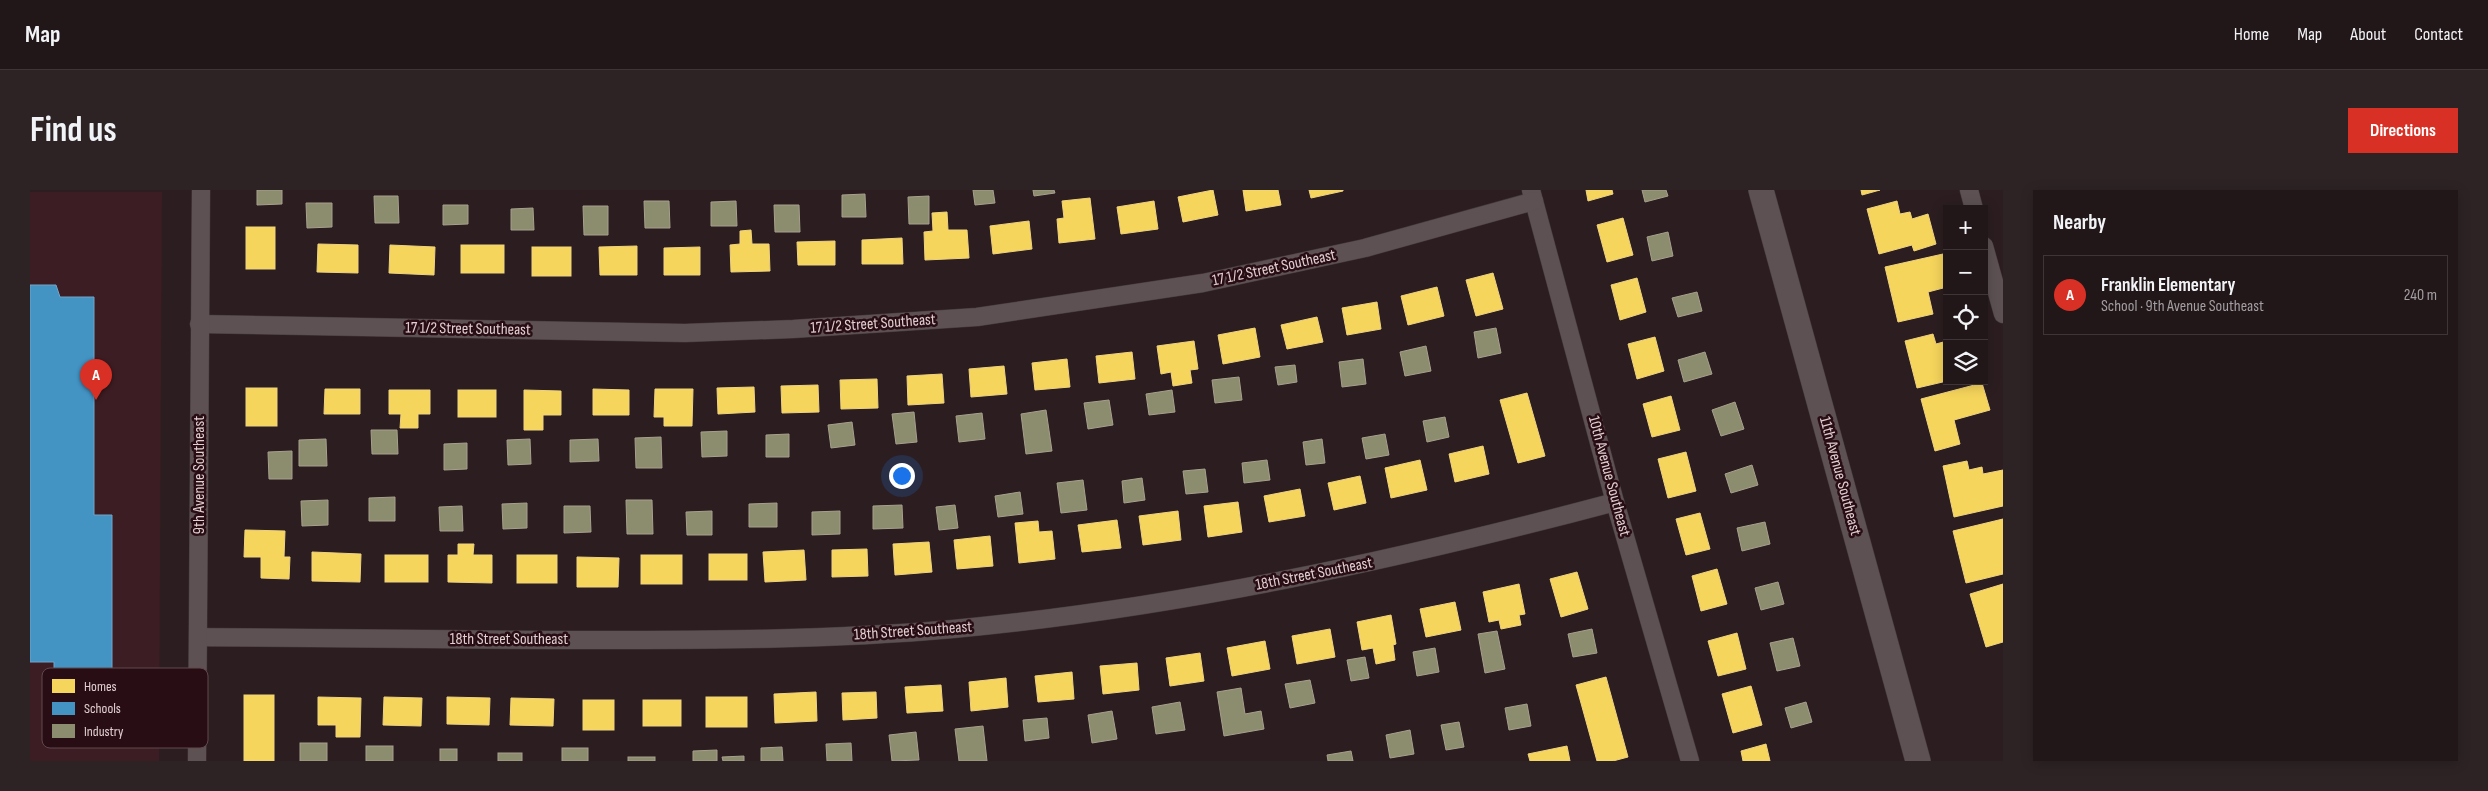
<!DOCTYPE html>
<meta charset="utf-8">
<style>
body{margin:0;font-family:"Sofia Sans Condensed",sans-serif;background:#2d2325;color:#f1f3f6}
.controls{position:absolute;right:15px;top:15px;display:grid;overflow:hidden;border-radius:0px;box-shadow:0 2px 12px #0003}
.controls button{width:45px;height:45px;display:grid;place-items:center;padding:0;border:0;border-bottom:1px solid #3e3537;background:#211618;color:#f1f3f6;font:25px sans-serif}
.you{position:absolute;left:871px;top:285px;width:18px;height:18px;margin:-12px;border:4px solid #fff;border-radius:50%;background:#1a73e8;box-shadow:0 0 0 8px #1a73e833}
.badge{display:grid;place-items:center;width:32px;height:32px;border-radius:50%;background:#d93025;color:#fff;font-size:16px;font-weight:700}
.pin{position:absolute;translate:-50% -41px;filter:drop-shadow(0 1px 2px #0008)}
.pin::after{content:'';position:absolute;top:26px;width:18px;height:15px;background:inherit;clip-path:polygon(0 0,100% 0,50% 100%)}
.list{margin:0;padding:0;list-style:none}
h2{display:flex;justify-content:space-between;align-items:center;height:65px;margin:0;padding:0 20px;font-size:21px}
h2 small{font-size:16px;font-weight:400;color:#a29fa2}
.list li{display:grid;grid-template-columns:32px 1fr auto;gap:15px;align-items:center;box-sizing:border-box;height:80px;margin:0 10px 10px;padding:0 10px;border:1px solid #3e3537;border-radius:0px}
.list b{display:block;font-size:19px;white-space:nowrap}
.list p{margin:0;font-size:16px;white-space:nowrap;color:#a29fa2}
.list em{font-size:16px;font-style:normal;color:#a29fa2}
.icon{flex:none;width:28px;height:28px;fill:none;stroke:currentColor;stroke-width:2;stroke-linecap:round;stroke-linejoin:round}
.map{position:relative;flex:none;width:1973px;height:571px;overflow:hidden;border-radius:0px}
header{display:flex;align-items:center;gap:30px;box-sizing:border-box;height:70px;padding:0 25px;background:#211618;border-bottom:1px solid #3e3537}
header strong{font-size:24px}
nav{display:flex;gap:28px;margin-inline-start:auto;font-size:18px}
.intro{display:flex;align-items:center;justify-content:space-between;box-sizing:border-box;height:120px;padding:0 30px}
h1{margin:0;font-size:35px}
.button{padding:12px 22px;border-radius:0px;background:#d93025;color:#fff;font-size:18px;font-weight:700}
main{display:flex;gap:30px;padding:0 30px}
aside{flex:1;background:#211618;border-radius:0px;box-shadow:0 2px 12px #0003}
.map>svg:first-child{display:block}
.built{fill:#3c1d23}
.homes{fill:#f6d55c;stroke:#f0d37f}
.schools{fill:#4393c3;stroke:#73a5c8}
.industry{fill:#8c8c6e;stroke:#a6a08c}
.lines{fill:none;stroke-linecap:round;stroke-linejoin:round}
.street-casing{stroke:#45393b;stroke-width:19}
.secondary-casing{stroke:#45393b;stroke-width:26}
.street{stroke:#5d5153;stroke-width:18}
.secondary{stroke:#5d5153;stroke-width:25}
.labels{text-anchor:middle;dominant-baseline:central;stroke-width:5;stroke-linejoin:round;paint-order:stroke}
.street-label{font-size:16px;fill:#e2cfd2;stroke:#280e14}
.key{fill:#280e14;stroke:#60484d;stroke-width:1}
.key-label{font-size:14px;fill:#e2cfd2}
</style>
<header>
<strong>Map</strong>
<nav><a>Home</a><a>Map</a><a>About</a><a>Contact</a></nav>
</header>
<div class="intro"><h1>Find us</h1><a class="button">Directions</a></div>
<main>
<div class="map">
<svg width="1973" height="571" viewBox="0 0 1973 571">
<rect width="100%" height="100%" fill="#2c1e20"/>
<!-- built -->
<polygon class="built" points="0,2 132,2 129,571 0,571"/>
<!-- homes -->
<g class="homes">
<polygon points="1183,0 1188,25 1153,32 1148,7"/>
<polygon points="1213,0 1248,0 1251,15 1216,21"/>
<polygon points="1279,0 1313,0 1313,1 1281,8"/>
<polygon points="1556,0 1582,0 1583,4 1558,11"/>
<polygon points="1831,0 1850,0 1832,5"/>
<polygon points="1060,8 1065,49 1029,53 1027,29 1034,28 1032,11"/>
<polygon points="1124,11 1128,39 1091,44 1087,17"/>
<polygon points="1867,11 1870,24 1880,22 1882,29 1898,24 1906,54 1884,61 1882,55 1849,64 1837,19"/>
<polygon points="917,22 918,40 937,40 939,68 895,70 894,42 903,41 902,23"/>
<polygon points="1593,28 1603,65 1577,72 1567,35"/>
<polygon points="999,31 1002,59 963,64 960,36"/>
<rect x="216" y="37" width="29" height="42"/>
<polygon points="721,40 722,54 739,54 740,81 701,82 700,55 710,54 710,41"/>
<polygon points="872,48 873,74 832,74 832,50"/>
<polygon points="805,51 805,75 768,75 767,52"/>
<polygon points="288,54 328,55 328,83 287,82"/>
<polygon points="360,55 405,57 404,85 359,83"/>
<rect x="431" y="55" width="43" height="28"/>
<polygon points="607,56 607,85 570,85 569,57"/>
<rect x="502" y="57" width="39" height="29"/>
<polygon points="670,57 670,85 634,85 634,58"/>
<polygon points="1913,64 1917,80 1917,97 1898,102 1903,124 1868,132 1855,77"/>
<polygon points="1463,83 1473,119 1446,126 1436,90"/>
<polygon points="1607,88 1616,122 1590,130 1581,95"/>
<polygon points="1407,97 1414,126 1378,135 1371,106"/>
<polygon points="1347,112 1351,139 1317,145 1312,118"/>
<polygon points="1287,127 1293,152 1257,159 1251,135"/>
<polygon points="1225,138 1230,167 1193,174 1188,145"/>
<polygon points="1903,144 1906,154 1917,151 1917,191 1887,198 1875,151"/>
<polygon points="1625,147 1634,181 1607,189 1598,154"/>
<polygon points="1164,151 1168,179 1160,180 1162,193 1143,196 1141,182 1131,184 1127,156"/>
<polygon points="1102,162 1105,189 1069,193 1066,166"/>
<polygon points="1037,169 1040,197 1005,200 1002,173"/>
<polygon points="974,176 977,204 941,207 939,179"/>
<polygon points="912,184 914,213 878,215 877,186"/>
<polygon points="847,189 848,218 811,219 810,190"/>
<polygon points="1952,193 1960,220 1924,230 1930,254 1905,261 1891,209"/>
<polygon points="788,195 789,222 752,223 751,196"/>
<polygon points="724,197 725,222 688,224 687,198"/>
<rect x="216" y="198" width="31" height="38"/>
<polygon points="295,199 330,199 330,224 294,224"/>
<polygon points="563,199 599,200 599,225 563,225"/>
<polygon points="625,199 663,199 662,236 634,236 634,227 624,227"/>
<polygon points="359,200 400,200 400,224 388,224 388,238 370,238 371,224 359,224"/>
<rect x="428" y="200" width="38" height="27"/>
<polygon points="494,200 531,201 531,225 513,225 513,240 494,240"/>
<polygon points="1497,203 1515,266 1488,273 1470,210"/>
<polygon points="1641,206 1650,240 1622,247 1613,214"/>
<polygon points="1453,256 1459,284 1425,292 1419,264"/>
<polygon points="1656,262 1666,301 1638,308 1628,269"/>
<polygon points="1390,270 1397,300 1361,308 1355,278"/>
<polygon points="1937,271 1939,280 1952,277 1953,284 1973,280 1973,316 1924,327 1913,276"/>
<polygon points="1330,286 1336,313 1304,320 1298,293"/>
<polygon points="1270,299 1275,326 1239,332 1234,306"/>
<polygon points="1208,312 1212,342 1178,347 1174,316"/>
<polygon points="1148,321 1151,350 1113,355 1109,326"/>
<polygon points="1670,323 1680,359 1656,365 1646,329"/>
<polygon points="1973,329 1973,384 1936,393 1923,341"/>
<polygon points="1087,330 1091,358 1052,362 1048,335"/>
<polygon points="1008,331 1009,342 1022,341 1025,369 989,373 985,333"/>
<polygon points="215,340 255,341 254,367 260,367 259,389 231,388 231,367 214,367"/>
<polygon points="960,346 963,376 927,379 924,350"/>
<polygon points="899,352 902,382 865,385 863,354"/>
<polygon points="428,354 444,354 443,365 462,365 462,393 418,392 418,365 428,365"/>
<polygon points="837,359 838,386 802,387 802,360"/>
<polygon points="774,360 776,390 735,392 733,362"/>
<polygon points="282,362 331,364 330,392 282,391"/>
<rect x="679" y="364" width="38" height="26"/>
<rect x="355" y="365" width="43" height="27"/>
<rect x="487" y="365" width="40" height="28"/>
<rect x="611" y="365" width="41" height="29"/>
<polygon points="547,367 589,368 588,397 547,397"/>
<polygon points="1687,379 1697,414 1671,421 1662,386"/>
<polygon points="1547,382 1558,419 1531,427 1520,389"/>
<polygon points="1489,394 1495,424 1489,425 1491,435 1471,439 1469,430 1459,432 1453,402"/>
<polygon points="1973,394 1973,452 1956,457 1940,404"/>
<polygon points="1425,412 1431,440 1396,447 1390,419"/>
<polygon points="1361,425 1366,454 1363,455 1365,470 1346,474 1343,458 1332,460 1327,432"/>
<polygon points="1300,439 1305,467 1267,474 1262,446"/>
<polygon points="1707,443 1716,479 1688,486 1678,451"/>
<polygon points="1235,451 1240,479 1202,486 1197,458"/>
<polygon points="1170,463 1174,491 1140,496 1136,468"/>
<polygon points="1107,473 1109,500 1073,504 1070,476"/>
<polygon points="1042,482 1044,509 1008,512 1005,486"/>
<polygon points="1576,487 1598,567 1583,571 1567,571 1546,495"/>
<polygon points="976,488 978,517 941,521 939,492"/>
<polygon points="911,495 913,521 877,523 875,497"/>
<polygon points="1721,496 1732,535 1703,543 1692,504"/>
<polygon points="786,502 787,531 745,533 744,504"/>
<polygon points="846,502 847,528 813,530 812,503"/>
<rect x="214" y="505" width="30" height="66"/>
<polygon points="288,507 331,508 330,547 306,547 306,535 288,535"/>
<polygon points="354,507 392,508 391,536 353,535"/>
<polygon points="417,507 460,508 459,535 417,534"/>
<rect x="676" y="507" width="41" height="30"/>
<polygon points="481,508 524,509 523,536 480,535"/>
<rect x="553" y="510" width="31" height="30"/>
<rect x="613" y="510" width="38" height="26"/>
<polygon points="1736,554 1740,571 1713,571 1711,561"/>
<polygon points="1537,556 1540,571 1500,571 1498,564"/>
</g>
<!-- schools -->
<polygon class="schools" points="0,95 26,95 30,107 64,107 64,325 82,325 82,495 24,495 24,472 0,472"/>
<!-- industry -->
<g class="industry">
<polygon points="227,0 252,0 252,14 227,15"/>
<polygon points="943,0 963,0 965,13 945,15"/>
<polygon points="1003,0 1024,0 1025,3 1004,6"/>
<polygon points="1612,0 1636,0 1638,6 1615,12"/>
<polygon points="835,4 836,27 812,27 812,5"/>
<polygon points="344,6 368,6 369,33 345,33"/>
<polygon points="899,6 899,34 879,34 878,7"/>
<polygon points="614,11 639,11 640,38 615,38"/>
<polygon points="706,11 707,36 681,36 681,12"/>
<polygon points="276,13 302,13 302,37 277,38"/>
<polygon points="413,15 438,15 438,34 413,35"/>
<polygon points="744,15 769,15 770,42 745,42"/>
<polygon points="553,16 578,16 578,45 554,45"/>
<polygon points="503,18 504,40 481,40 481,19"/>
<polygon points="1638,42 1643,66 1622,71 1617,47"/>
<polygon points="1667,102 1672,121 1648,127 1642,108"/>
<polygon points="1466,138 1471,163 1448,168 1444,142"/>
<polygon points="1396,156 1401,181 1375,186 1370,162"/>
<polygon points="1675,162 1682,184 1654,192 1648,170"/>
<polygon points="1333,169 1336,194 1312,197 1309,172"/>
<polygon points="1265,175 1267,192 1248,195 1245,177"/>
<polygon points="1209,187 1212,210 1185,213 1182,190"/>
<polygon points="1142,200 1145,222 1119,225 1116,204"/>
<polygon points="1079,210 1083,235 1058,239 1054,213"/>
<polygon points="1705,212 1714,239 1691,246 1682,220"/>
<polygon points="1016,220 1022,261 996,264 991,224"/>
<polygon points="884,222 887,252 866,254 862,224"/>
<polygon points="952,223 955,249 929,252 926,226"/>
<polygon points="1415,227 1419,247 1397,252 1393,231"/>
<polygon points="822,232 825,255 801,258 798,235"/>
<polygon points="341,240 367,240 368,264 342,264"/>
<polygon points="697,241 697,266 672,267 671,242"/>
<polygon points="759,244 759,267 736,267 736,245"/>
<polygon points="1355,244 1359,265 1336,269 1332,248"/>
<polygon points="631,247 632,278 606,278 605,248"/>
<polygon points="296,249 297,276 269,276 269,250"/>
<polygon points="500,249 501,274 478,275 477,250"/>
<polygon points="568,249 569,271 540,272 540,250"/>
<polygon points="1292,249 1295,273 1276,275 1273,252"/>
<polygon points="437,253 437,279 414,280 414,254"/>
<polygon points="262,261 262,289 239,289 238,262"/>
<polygon points="1237,270 1240,290 1214,293 1212,273"/>
<polygon points="1722,275 1728,295 1701,303 1695,284"/>
<polygon points="1175,279 1178,302 1156,304 1153,281"/>
<polygon points="1112,288 1115,310 1094,313 1092,291"/>
<polygon points="1053,290 1057,320 1031,323 1027,293"/>
<polygon points="990,302 993,324 968,327 965,306"/>
<polygon points="365,307 365,331 339,331 339,308"/>
<polygon points="298,310 298,335 272,336 271,311"/>
<polygon points="596,310 622,310 623,344 597,344"/>
<polygon points="497,313 497,338 473,339 472,314"/>
<polygon points="747,313 747,337 719,337 719,314"/>
<polygon points="872,315 873,338 843,339 843,316"/>
<polygon points="925,315 928,338 909,340 906,317"/>
<polygon points="432,316 433,341 410,341 409,317"/>
<polygon points="534,316 560,316 561,342 534,343"/>
<polygon points="682,321 682,345 657,345 656,322"/>
<polygon points="810,321 810,344 782,345 782,322"/>
<polygon points="1735,332 1740,354 1712,361 1707,338"/>
<polygon points="1748,392 1754,414 1731,420 1725,398"/>
<polygon points="1562,439 1567,463 1543,467 1538,444"/>
<polygon points="1467,441 1475,479 1455,483 1448,444"/>
<polygon points="1763,448 1770,476 1747,481 1740,453"/>
<polygon points="1405,458 1409,482 1387,486 1383,462"/>
<polygon points="1335,467 1339,488 1321,491 1317,470"/>
<polygon points="1280,490 1285,513 1260,518 1255,494"/>
<polygon points="1211,498 1215,524 1231,521 1234,539 1194,546 1187,502"/>
<polygon points="1150,512 1155,540 1126,544 1122,517"/>
<polygon points="1776,512 1782,532 1761,538 1755,518"/>
<polygon points="1497,514 1501,536 1479,540 1475,518"/>
<polygon points="1082,521 1087,549 1062,553 1058,525"/>
<polygon points="1017,528 1019,548 995,551 993,530"/>
<polygon points="1429,532 1434,557 1416,560 1411,535"/>
<polygon points="953,536 957,571 929,571 925,539"/>
<polygon points="1380,540 1384,564 1360,568 1356,545"/>
<polygon points="886,542 889,570 862,571 859,545"/>
<rect x="270" y="553" width="27" height="18"/>
<polygon points="821,553 822,571 797,571 796,554"/>
<rect x="336" y="556" width="27" height="15"/>
<polygon points="752,557 753,571 731,571 731,558"/>
<rect x="532" y="558" width="26" height="13"/>
<rect x="410" y="559" width="17" height="12"/>
<polygon points="687,560 687,571 663,571 663,561"/>
<polygon points="1321,561 1323,571 1298,571 1297,565"/>
<rect x="468" y="563" width="24" height="8"/>
<polygon points="714,566 714,571 693,571 692,567"/>
<rect x="598" y="567" width="27" height="4"/>
</g>
<g class="lines">
<!-- street casing -->
<g class="street-casing">
<g id="street">
<polyline points="1501,0 1585,312 1660,571"/>
<polyline points="1939,0 1944,19"/>
<polyline points="1954,56 1973,124"/>
<polyline points="169,134 655,143 763,139 947,127 1173,93 1335,58 1504,11"/>
<path d="M169,447c117,2 234,2 352,3 134,0 268,1 402,-11 225,-21 444,-69 662,-127"/>
<polyline points="167,571 171,0"/>
</g>
</g>
<!-- secondary casing -->
<g class="secondary-casing">
<polyline id="secondary" points="1731,0 1888,571"/>
</g>
<!-- street -->
<use href="#street" class="street"/>
<!-- secondary -->
<use href="#secondary" class="secondary"/>
</g>
<g class="labels">
<!-- street labels -->
<g class="street-label">
<text transform="translate(1244 78) rotate(-12)">17 1/2 Street Southeast</text>
<text transform="translate(843 134) rotate(-4)">17 1/2 Street Southeast</text>
<text transform="translate(438 139) rotate(1)">17 1/2 Street Southeast</text>
<text transform="translate(169 285) rotate(-90)">9th Avenue Southeast</text>
<text transform="translate(1579 286) rotate(75)">10th Avenue Southeast</text>
<text transform="translate(1810 286) rotate(75)">11th Avenue Southeast</text>
<text transform="translate(1284 384) rotate(-11)">18th Street Southeast</text>
<text transform="translate(883 441) rotate(-4)">18th Street Southeast</text>
<text x="479" y="449">18th Street Southeast</text>
</g>
</g>
<!-- legend -->
<rect x="12" y="478" width="166" height="80" rx="8" class="key"/>
<rect x="22" y="489" width="23" height="14" fill="#f6d55c"/>
<rect x="22" y="512" width="23" height="13" fill="#4393c3"/>
<rect x="22" y="534" width="23" height="14" fill="#8c8c6e"/>
<g class="key-label">
<text x="54" y="501">Homes</text>
<text x="54" y="523">Schools</text>
<text x="54" y="546">Industry</text>
</g>
</svg>
<div class="controls">
<button>+</button>
<button>−</button>
<button><svg class="icon" aria-label="locate" viewBox="0 0 24 24"><circle cx="12" cy="12" r="6"/><path d="M12 2v4M12 18v4M2 12h4M18 12h4"/></svg></button>
<button><svg class="icon" aria-label="layers" viewBox="0 0 24 24"><path d="M12 4l9 5-9 5-9-5zM3 14l9 5 9-5"/></svg></button>
</div>
<div class="you"></div>
<div class="pin badge" style="left:66px;top:210px">A</div>
</div>
<aside>
<h2>Nearby<small></small></h2>
<ul class="list">
<li><span class="badge">A</span><div><b>Franklin Elementary</b><p>School · 9th Avenue Southeast</p></div><em>240 m</em></li>
</ul>
</aside>
</main>
